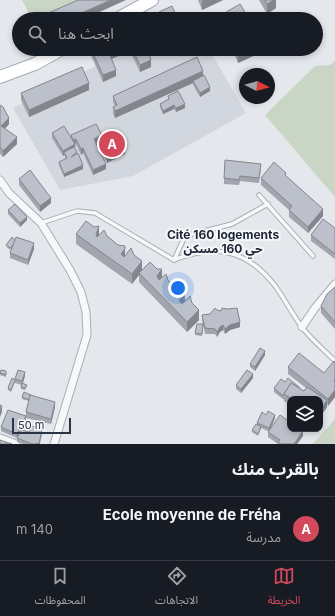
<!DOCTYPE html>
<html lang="ar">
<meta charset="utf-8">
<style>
body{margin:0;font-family:Inter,"Noto Sans Arabic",sans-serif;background:#20242c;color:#f1f3f6;direction:rtl}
.controls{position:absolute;right:12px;bottom:12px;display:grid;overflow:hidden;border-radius:8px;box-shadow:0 2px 6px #0003}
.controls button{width:36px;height:36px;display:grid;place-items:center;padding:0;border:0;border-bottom:1px solid #363941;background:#171b24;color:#f1f3f6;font:20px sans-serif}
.compass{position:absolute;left:239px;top:68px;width:36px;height:36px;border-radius:50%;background:#171b24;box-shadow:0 2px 6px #0003;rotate:96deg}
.scale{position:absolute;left:12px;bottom:10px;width:59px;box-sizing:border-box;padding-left:4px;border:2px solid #2b3445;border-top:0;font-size:11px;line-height:14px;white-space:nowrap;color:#2b3445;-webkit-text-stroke:3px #f4f6f9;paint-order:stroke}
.you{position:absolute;left:178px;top:288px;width:14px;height:14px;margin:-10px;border:3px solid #fff;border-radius:50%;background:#1a73e8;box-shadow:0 0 0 6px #1a73e833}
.badge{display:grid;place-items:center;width:26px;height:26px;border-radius:50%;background:#d1495b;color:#fff;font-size:13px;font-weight:700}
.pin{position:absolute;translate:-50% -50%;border:2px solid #fff;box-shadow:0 1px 4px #0006}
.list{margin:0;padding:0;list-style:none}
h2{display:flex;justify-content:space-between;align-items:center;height:52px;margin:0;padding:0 16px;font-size:17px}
h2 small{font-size:13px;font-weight:400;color:#9ea1a6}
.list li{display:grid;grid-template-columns:26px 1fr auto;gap:12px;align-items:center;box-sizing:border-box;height:64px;padding:0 16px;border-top:1px solid #363941}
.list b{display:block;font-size:15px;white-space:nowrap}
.list p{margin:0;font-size:13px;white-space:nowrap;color:#9ea1a6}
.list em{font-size:13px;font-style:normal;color:#9ea1a6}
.icon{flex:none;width:22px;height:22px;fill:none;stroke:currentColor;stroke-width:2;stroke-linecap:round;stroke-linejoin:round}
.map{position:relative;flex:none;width:335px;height:444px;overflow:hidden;direction:ltr}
.search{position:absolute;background:#171b24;box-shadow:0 2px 6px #0003;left:12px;right:12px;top:12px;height:44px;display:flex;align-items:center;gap:10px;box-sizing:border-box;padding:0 14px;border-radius:22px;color:#9ea1a6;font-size:15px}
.sheet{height:116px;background:#171b24}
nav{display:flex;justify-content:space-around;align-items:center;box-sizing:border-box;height:56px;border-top:1px solid #363941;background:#171b24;font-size:11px;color:#9ea1a6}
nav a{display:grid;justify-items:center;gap:2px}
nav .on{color:#d1495b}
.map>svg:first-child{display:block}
.built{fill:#d2d6de}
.green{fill:#c9d6c5}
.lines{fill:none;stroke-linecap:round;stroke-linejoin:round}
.service-casing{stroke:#a9aeb7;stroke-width:5.5}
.minor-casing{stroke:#a9aeb7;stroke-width:9}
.primary-casing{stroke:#a3abb8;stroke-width:14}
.service{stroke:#f7f8fa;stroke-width:3.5}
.minor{stroke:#f7f8fa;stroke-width:7}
.primary{stroke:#fff;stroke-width:12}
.wall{fill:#a1a5ae}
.shaded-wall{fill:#83868d}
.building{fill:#bbc0ca;stroke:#83868d}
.labels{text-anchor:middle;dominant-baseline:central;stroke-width:4;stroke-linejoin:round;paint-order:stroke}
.neighbourhood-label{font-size:12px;font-weight:bold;fill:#1d2536;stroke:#f4f6f9}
</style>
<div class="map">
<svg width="335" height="444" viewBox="0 0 335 444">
<rect width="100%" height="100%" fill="#e4e7ec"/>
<!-- built -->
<polygon class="built" points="129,49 209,49 246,113 133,176 60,190 13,108"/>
<!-- green -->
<g class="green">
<polygon points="22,0 80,0 45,19 32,19"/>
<polygon points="335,61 335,197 265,115 315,66 330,65"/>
<polygon points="335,419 335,444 313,444"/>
</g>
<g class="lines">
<!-- service casing -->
<g class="service-casing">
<g id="service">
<polyline points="259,195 313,256"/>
<polyline points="41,223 77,211 95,213 174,260 185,236 232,224 268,204"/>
<path d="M174,260c42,-17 74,-10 102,27 9,13 16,26 25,39 9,12 23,24 34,35"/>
</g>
</g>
<!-- minor casing -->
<g class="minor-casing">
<g id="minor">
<polyline points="0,180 9,193 41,223 70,270 81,292 86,312 87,335 54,444"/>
<polyline points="302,327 315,308 335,284"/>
<polyline points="0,438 16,444"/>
</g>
</g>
<!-- primary casing -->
<g class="primary-casing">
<g id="primary">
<polyline points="117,19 152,0"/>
<polyline points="0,77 35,64 62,49"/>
</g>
</g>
<!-- service -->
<use href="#service" class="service"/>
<!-- minor -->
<use href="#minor" class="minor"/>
<!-- primary -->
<use href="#primary" class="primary"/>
</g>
<!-- wall -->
<g class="wall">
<polygon points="198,0 223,0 202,10"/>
<polygon points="259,0 276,0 276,8 267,14"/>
<polygon points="159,12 180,19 160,19 159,17"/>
<polygon points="89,49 147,49 151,67 140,72 130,51 112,59 116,76 103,82 89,51"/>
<polygon points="232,49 260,49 260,53 238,63"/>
<polygon points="203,75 210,91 200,97 193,85 193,83 115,118 113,114 113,107 115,106 113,102 113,96"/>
<polygon points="89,90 29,117 21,100 21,93"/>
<polygon points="168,96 185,108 176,112 174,109 163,114 160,107 160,104 168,100"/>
<polygon points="0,105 9,124 5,129 17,144 3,157 0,154"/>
<polygon points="52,133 71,137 71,135 102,141 96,143 106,169 93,175 83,153 81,155 76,144 75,144 75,148 83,169 64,177 59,165 59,162 66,159 64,155 63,156 52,138"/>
<polygon points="103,151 125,154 107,163 103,155"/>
<polygon points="261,169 259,183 240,181 239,185 224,184 224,178"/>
<polygon points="286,176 323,216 308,233 289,217 289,210 261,185 261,178"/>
<polygon points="19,179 51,203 40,212 19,185"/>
<polygon points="8,210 27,220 20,227 8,214"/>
<polygon points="335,228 335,259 311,241 311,235"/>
<polygon points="76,234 107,236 125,256 134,255 142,269 162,277 168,280 185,301 192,303 199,320 187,332 139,282 139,275 132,284 76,244"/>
<polygon points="15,241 34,249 28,265 10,258 10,253 12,247 10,250 6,246 6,245"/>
<polygon points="335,287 335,329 321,313 321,306"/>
<polygon points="217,310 240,327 230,330 225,334 223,330 220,332 217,337 215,334 205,334 202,320 202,315 210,314"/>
<polygon points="197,324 203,326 202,336 195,335"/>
<polygon points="265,355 255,371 250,367 250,364"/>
<polygon points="335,362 335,397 328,406 327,404 327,407 320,417 320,399 290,399 290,405 284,401 284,399 283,399 274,392 274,388 285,382 299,388 304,391 306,388 288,374 288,367 324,373"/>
<polygon points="0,373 6,373 6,377 0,375"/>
<polygon points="25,376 23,383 27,386 25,390 21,389 22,385 15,383 15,379"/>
<polygon points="253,378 241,393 236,389 236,385"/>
<polygon points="15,382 11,392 8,390 8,388"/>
<polygon points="31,396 55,407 51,424 26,418 26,420 17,438 1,431 1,427 26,416 26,412 29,401 22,399 22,397"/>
<polygon points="290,414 290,429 302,429 302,430 303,436 297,444 278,444 268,437 268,431 261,428 258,436 252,432 252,430 257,425 257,423 275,418 271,427 288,421 288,417"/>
<polygon points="29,432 42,434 40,444 23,444 17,442 17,438"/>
</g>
<!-- shaded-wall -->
<g class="shaded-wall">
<polygon points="111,0 126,0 84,19 68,19"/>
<polygon points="202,0 223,0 202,10"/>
<polygon points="274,0 276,0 276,8 267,14 267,4"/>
<polygon points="246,14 246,19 238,19"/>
<polygon points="119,49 130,49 130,51 109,60 109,53"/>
<polygon points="248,49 260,49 260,53 238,63 238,53"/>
<polygon points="151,60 151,67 140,72 140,65"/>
<polygon points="116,70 116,76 103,82 103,75"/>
<polygon points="203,71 203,78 193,81 193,83 115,118 115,111"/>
<polygon points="89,83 89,90 29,117 29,110"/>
<polygon points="210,87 210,91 200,97 200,93"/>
<polygon points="185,104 185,108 176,112 176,108"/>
<polygon points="174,105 174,109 163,114 163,111"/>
<polygon points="9,118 9,124 1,133 1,126"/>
<polygon points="102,135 102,141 94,144 94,139"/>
<polygon points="17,137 17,144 3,157 3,151"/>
<polygon points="76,139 75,149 64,152 64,155 63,156 63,151 73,145 73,140"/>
<polygon points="83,148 83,153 81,155 81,149"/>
<polygon points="125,151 125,154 107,163 107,160"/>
<polygon points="106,164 106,169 93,175 93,170"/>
<polygon points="83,165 83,169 64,177 64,174"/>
<polygon points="51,198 51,203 40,212 40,206"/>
<polygon points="323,209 323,216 308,233 308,227"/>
<polygon points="27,217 27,220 20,227 20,223"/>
<polygon points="99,226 99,235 96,244 96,234"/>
<polygon points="34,243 34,249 28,265 28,260"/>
<polygon points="125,246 125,256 121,264 121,254"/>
<polygon points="142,261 142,270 139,273 139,275 132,284 132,274"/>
<polygon points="162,269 162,278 157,286 157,276"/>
<polygon points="185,293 185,303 184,306 179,300"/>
<polygon points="199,310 199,320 187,332 187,322"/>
<polygon points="240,322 240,327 230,330 225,334 225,329 230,325"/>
<polygon points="223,325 223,330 220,332 217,337 217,332 220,327"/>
<polygon points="265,351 265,355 255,371 255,367"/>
<polygon points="25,372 25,376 22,385 22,381"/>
<polygon points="253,374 253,378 241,393 241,389"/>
<polygon points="335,390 335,397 328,406 328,399"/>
<polygon points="327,400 327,407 320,417 320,411"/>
<polygon points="55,402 55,407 51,424 51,419"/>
<polygon points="2,406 2,412 0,417 0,411"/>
<polygon points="275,415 275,418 269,432 269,428"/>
<polygon points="26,416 26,420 17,438 17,434"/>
<polygon points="303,431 303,436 297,444 294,444"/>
</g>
<!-- building -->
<g class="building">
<polygon points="78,0 111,0 68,19 49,19 46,14"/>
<polygon points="265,0 274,0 267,4"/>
<polygon points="240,4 246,14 238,19 217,19 216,18"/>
<polygon points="172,6 178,19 179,18 180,19 163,19 159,12"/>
<polygon points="91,49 119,49 109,53 116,70 103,75"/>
<polygon points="132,49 147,49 151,60 140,65"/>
<polygon points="236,49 248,49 238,53"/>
<polygon points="197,57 203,71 115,111 113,107 117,105 113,96"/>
<polygon points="82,67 89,83 29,110 21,93"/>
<polygon points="204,75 210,87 200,93 193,81"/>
<polygon points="178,91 185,104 176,108 174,105 163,111 160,104 169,99 168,96"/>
<polygon points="0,105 3,107 9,118 1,126 17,137 3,151 0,147"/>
<polygon points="96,124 102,135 94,139 106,164 93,170 83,148 81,149 76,139 73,140 71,135"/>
<polygon points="64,126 75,144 63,151 52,133"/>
<polygon points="120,142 125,151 107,160 103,151"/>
<polygon points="74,147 77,152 71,157 78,153 83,165 64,174 59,162 67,158 64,152"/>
<polygon points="225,160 261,164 259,178 240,176 239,180 224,178"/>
<polygon points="274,162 286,173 285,175 323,209 308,227 289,210 292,206 261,178"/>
<polygon points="30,170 51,198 40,206 19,179"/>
<polygon points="15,204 27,217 20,223 8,210"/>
<polygon points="323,219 335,228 335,254 311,235"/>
<polygon points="86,221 94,227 99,226 96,234 97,237 104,230 107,236 118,245 125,246 125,249 121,254 124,257 131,248 134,255 142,261 132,274 76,234"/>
<polygon points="12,237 15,241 14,244 10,248 6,245"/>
<polygon points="16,237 34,243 28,260 10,253"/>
<polygon points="150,262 157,269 162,269 157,276 159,280 166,274 168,280 177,291 185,293 184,296 179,300 182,304 190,296 192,303 199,310 187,322 139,273"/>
<polygon points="335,287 335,322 321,306 327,294"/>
<polygon points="215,308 217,310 221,311 222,308 227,309 237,308 240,322 230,325 225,329 223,325 220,327 217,332 215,329 205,328 202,315 210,314"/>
<polygon points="197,324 203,324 202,334 195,333"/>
<polygon points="260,348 265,351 255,367 250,364"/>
<polygon points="299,353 324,373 334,361 335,362 335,379 334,381 335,382 335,390 328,399 288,367"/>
<polygon points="1,370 6,371 6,375 0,373"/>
<polygon points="18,370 25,372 22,381 15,379"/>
<polygon points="247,370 253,374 241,389 236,385"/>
<polygon points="12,378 15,380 11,390 8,388"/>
<polygon points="288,378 299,387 299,388 291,383 284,394 283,396 274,388 281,379 285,382"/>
<polygon points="22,383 27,385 25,388 21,387"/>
<polygon points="291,383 304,391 307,387 327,400 320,411 320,399 292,399 284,394"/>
<polygon points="24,392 31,395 30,395 29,400 22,397"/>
<polygon points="30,395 55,402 51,419 26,412"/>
<polygon points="0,405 2,406 0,411"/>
<polygon points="8,410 26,416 17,434 1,427"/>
<polygon points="268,411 275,415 269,428 257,423 262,412 266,415"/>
<polygon points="280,415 290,422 290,429 300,429 303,431 294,444 281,444 278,442 280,440 268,432"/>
<polygon points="256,424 261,427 258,434 252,430"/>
<polygon points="32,426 42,430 39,444 37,443 36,444 32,444 17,438 22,430 29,432"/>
<polygon points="0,440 12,444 0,444"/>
</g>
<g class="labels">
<!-- neighbourhood labels -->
<g class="neighbourhood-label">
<text x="223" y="234">Cité 160 logements<tspan x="223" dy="14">حي 160 مسكن</tspan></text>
</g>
</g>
</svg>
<div class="controls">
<button><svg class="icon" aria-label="layers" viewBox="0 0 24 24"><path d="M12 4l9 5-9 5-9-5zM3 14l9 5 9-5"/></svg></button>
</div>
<svg class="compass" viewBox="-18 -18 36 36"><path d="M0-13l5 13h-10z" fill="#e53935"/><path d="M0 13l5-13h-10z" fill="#9ea1a6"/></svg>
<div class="scale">50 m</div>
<div class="you"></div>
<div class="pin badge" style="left:112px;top:144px">A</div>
<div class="search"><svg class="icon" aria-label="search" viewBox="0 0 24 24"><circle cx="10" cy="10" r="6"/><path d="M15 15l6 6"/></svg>ابحث هنا</div>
</div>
<section class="sheet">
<h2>بالقرب منك<small></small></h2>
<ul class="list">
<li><span class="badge">A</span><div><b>Ecole moyenne de Fréha</b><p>مدرسة</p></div><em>140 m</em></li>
</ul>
</section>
<nav>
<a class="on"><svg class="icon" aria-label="map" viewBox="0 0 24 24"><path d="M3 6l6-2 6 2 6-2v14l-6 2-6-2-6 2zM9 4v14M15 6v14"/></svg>الخريطة</a>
<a><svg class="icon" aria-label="directions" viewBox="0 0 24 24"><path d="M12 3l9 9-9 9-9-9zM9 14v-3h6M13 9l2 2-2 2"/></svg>الاتجاهات</a>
<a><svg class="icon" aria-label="saved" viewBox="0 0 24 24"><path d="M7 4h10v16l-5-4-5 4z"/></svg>المحفوظات</a>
</nav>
